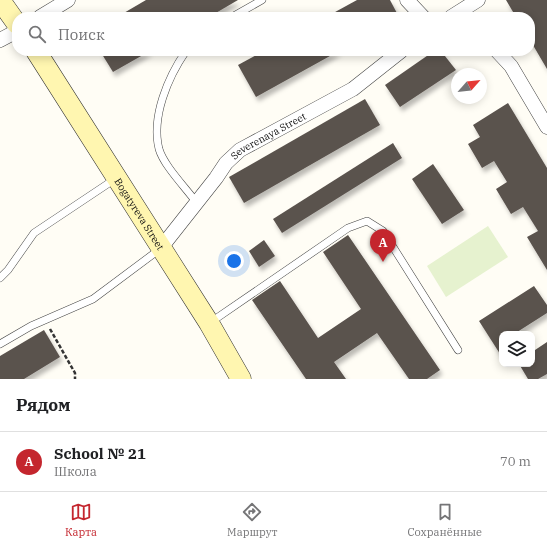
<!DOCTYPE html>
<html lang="ru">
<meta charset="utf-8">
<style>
body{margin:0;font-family:"IBM Plex Serif",serif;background:#f6f6f6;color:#202124}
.controls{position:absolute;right:12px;bottom:12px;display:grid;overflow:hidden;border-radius:8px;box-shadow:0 2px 10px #0003}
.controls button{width:36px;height:36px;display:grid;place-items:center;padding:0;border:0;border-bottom:1px solid #e0e0e0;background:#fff;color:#202124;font:20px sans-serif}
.compass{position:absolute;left:451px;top:68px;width:36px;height:36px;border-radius:50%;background:#fff;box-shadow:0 2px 10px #0003;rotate:63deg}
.you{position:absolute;left:234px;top:261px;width:14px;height:14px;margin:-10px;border:3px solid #fff;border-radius:50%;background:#1a73e8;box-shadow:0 0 0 6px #1a73e833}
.badge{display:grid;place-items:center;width:26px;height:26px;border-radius:50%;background:#c4262e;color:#fff;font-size:13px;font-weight:700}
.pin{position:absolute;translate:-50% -33px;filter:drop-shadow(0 1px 2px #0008)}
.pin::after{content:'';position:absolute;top:21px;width:14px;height:12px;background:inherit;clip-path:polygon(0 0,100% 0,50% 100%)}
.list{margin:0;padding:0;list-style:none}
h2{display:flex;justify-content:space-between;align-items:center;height:52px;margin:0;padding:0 16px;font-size:17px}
h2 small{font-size:13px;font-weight:400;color:#757577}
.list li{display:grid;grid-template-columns:26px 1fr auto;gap:12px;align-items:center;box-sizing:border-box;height:60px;padding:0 16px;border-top:1px solid #e0e0e0}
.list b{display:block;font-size:15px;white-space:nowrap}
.list p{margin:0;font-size:13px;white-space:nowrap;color:#757577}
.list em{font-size:13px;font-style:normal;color:#757577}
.icon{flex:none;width:22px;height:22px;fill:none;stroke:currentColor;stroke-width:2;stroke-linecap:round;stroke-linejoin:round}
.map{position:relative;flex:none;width:547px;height:379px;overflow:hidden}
.search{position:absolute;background:#fff;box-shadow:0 2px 10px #0003;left:12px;right:12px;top:12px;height:44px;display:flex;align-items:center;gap:10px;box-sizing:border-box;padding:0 14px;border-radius:16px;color:#757577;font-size:15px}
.sheet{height:112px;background:#fff}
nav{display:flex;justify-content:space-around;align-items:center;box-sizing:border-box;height:56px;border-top:1px solid #e0e0e0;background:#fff;font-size:11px;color:#757577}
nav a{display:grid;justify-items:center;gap:2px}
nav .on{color:#c4262e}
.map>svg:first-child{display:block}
.pitch{fill:#e6f2cf}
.building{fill:#5a524d;filter:url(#shadow)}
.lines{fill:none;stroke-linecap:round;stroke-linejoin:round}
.service-casing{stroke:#444;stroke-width:8}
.minor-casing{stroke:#444;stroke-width:15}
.secondary-casing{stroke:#333;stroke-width:21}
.path{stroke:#333;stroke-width:2.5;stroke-dasharray:4 2;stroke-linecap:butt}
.service{stroke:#fff;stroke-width:7}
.minor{stroke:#fff;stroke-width:14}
.secondary{stroke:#fff6b0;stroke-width:20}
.labels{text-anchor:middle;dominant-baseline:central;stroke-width:4;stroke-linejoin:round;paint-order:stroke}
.street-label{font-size:10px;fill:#111;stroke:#fff}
</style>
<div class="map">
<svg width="547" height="379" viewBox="0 0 547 379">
<defs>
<filter id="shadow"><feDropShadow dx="2.5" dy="4.5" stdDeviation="2" flood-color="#0004"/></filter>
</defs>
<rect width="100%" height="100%" fill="#fffdf5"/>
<!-- pitch -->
<polygon class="pitch" points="488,226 508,257 446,297 427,266"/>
<!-- building -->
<g class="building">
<polygon points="146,0 238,0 209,17 117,17"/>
<polygon points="357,0 390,0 399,17 326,17"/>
<polygon points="506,0 547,0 547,69 530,40 530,17 516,17"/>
<polygon points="100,51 150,51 113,72"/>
<polygon points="264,51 339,51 256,97 238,65"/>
<polygon points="434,51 441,51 456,70 400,107 385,85"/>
<polygon points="365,99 380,125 244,203 229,177"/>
<polygon points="508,103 547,168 547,270 527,237 538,231 523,207 511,214 496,189 507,182 494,161 482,168 468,144 480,137 473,125"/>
<polygon points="393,143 402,158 282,233 273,219"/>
<polygon points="433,164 464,210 442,224 412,179"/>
<polygon points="348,235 440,370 427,379 409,379 377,333 334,362 346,379 306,379 252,300 280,281 318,338 361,309 323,252"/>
<polygon points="264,240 275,256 259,267 249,251"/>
<polygon points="534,286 547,305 547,313 514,334 502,334 502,357 479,321"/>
<polygon points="44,330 60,357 24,379 0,379 0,356"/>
<polygon points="547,342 547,374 538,379 528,379 519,364 532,364 532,352"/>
</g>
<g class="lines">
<!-- service casing -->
<g class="service-casing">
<g id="service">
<polyline points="232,17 262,0"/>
<path d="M186,51c-18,26 -35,66 -27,98 5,17 27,39 37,53"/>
<polyline points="0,278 8,270 34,233 115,179"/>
<polyline points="211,322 348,228 367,221 383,231 458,350"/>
<polyline points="0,344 31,326 93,299 160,249"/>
</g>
</g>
<!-- minor casing -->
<g class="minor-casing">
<g id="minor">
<polyline points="407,0 423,17"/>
<polyline points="40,17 68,0"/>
<polyline points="451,17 478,0"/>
<polyline points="0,40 17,31"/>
<polyline points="497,51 511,66 547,127"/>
<path id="s1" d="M160,249l56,-71 10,-15 14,-13 113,-61 48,-38"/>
</g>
</g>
<!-- secondary casing -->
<g class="secondary-casing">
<g id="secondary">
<polyline points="0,0 17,24"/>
<path id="s2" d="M36,51l173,272 32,56"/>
</g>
</g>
<!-- path -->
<polyline class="path" points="50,329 75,373 75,379"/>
<!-- service -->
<use href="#service" class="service"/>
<!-- minor -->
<use href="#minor" class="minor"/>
<!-- secondary -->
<use href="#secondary" class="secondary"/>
</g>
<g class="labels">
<!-- street labels -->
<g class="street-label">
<text stroke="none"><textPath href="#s1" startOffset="159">Severenaya Street</textPath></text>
<text stroke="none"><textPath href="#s2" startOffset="193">Bogatyreva Street</textPath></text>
</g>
</g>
</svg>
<div class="controls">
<button><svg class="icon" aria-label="layers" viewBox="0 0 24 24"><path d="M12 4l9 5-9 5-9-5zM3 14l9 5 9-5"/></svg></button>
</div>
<svg class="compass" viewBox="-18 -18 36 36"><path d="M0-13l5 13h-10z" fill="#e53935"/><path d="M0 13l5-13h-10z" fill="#757577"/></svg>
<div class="you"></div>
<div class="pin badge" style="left:383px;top:262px">A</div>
<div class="search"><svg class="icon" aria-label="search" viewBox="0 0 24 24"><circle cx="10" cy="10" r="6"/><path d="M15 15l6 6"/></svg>Поиск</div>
</div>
<section class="sheet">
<h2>Рядом<small></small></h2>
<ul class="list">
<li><span class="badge">A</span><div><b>School № 21</b><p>Школа</p></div><em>70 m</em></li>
</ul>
</section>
<nav>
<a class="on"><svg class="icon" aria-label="map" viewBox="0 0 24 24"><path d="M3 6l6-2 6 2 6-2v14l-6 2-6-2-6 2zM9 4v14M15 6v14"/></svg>Карта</a>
<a><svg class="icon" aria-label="directions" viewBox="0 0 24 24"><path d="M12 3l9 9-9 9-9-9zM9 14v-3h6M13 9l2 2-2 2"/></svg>Маршрут</a>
<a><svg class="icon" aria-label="saved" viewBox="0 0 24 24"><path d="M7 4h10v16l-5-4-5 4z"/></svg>Сохранённые</a>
</nav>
